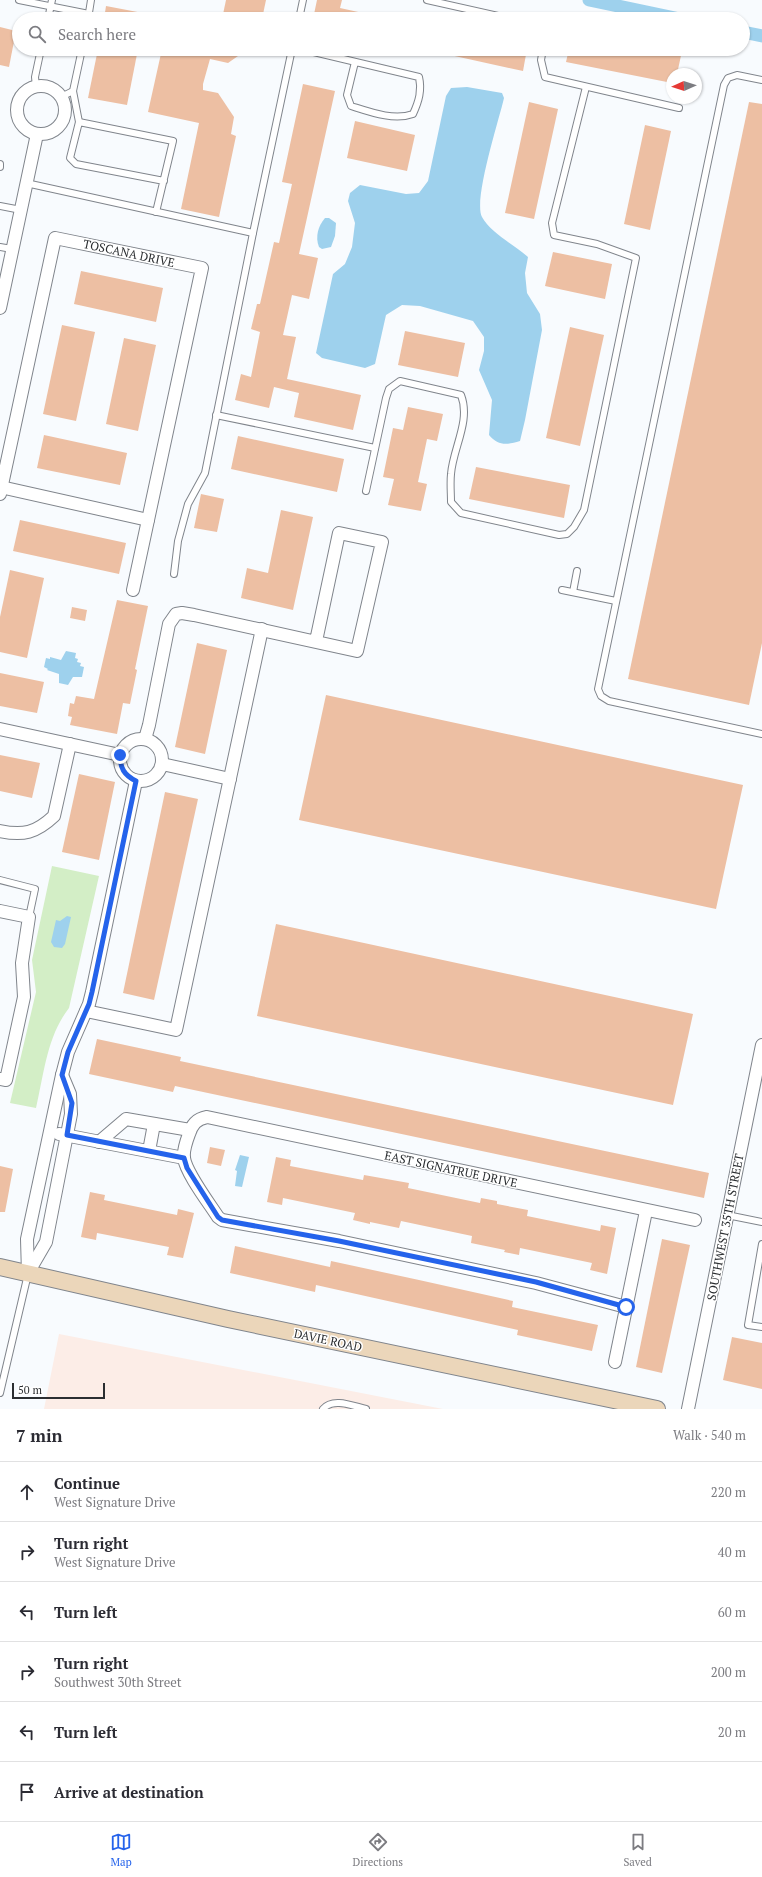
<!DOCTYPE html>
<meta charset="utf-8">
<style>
body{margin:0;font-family:"PT Serif",serif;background:#f2f2f3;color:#2b2b33}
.compass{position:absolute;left:666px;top:68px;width:36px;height:36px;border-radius:50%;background:#fff;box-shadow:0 1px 3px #0004;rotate:267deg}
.scale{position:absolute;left:12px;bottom:10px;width:93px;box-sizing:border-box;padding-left:4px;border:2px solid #2b2e31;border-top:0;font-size:11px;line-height:14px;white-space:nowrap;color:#2b2e31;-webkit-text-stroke:3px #fff;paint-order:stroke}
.stop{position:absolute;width:12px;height:12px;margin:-9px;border:3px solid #2563eb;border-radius:50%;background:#fff}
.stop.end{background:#2563eb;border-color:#fff;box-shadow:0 1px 4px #0008}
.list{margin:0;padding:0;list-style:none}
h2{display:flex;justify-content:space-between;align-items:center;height:52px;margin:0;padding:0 16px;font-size:17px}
h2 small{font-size:13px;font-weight:400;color:#7c7c81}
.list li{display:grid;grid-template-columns:26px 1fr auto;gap:12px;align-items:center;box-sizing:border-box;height:60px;padding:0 16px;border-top:1px solid #e1e1e2}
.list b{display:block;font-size:15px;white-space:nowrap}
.list p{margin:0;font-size:13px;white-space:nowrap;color:#7c7c81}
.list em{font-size:13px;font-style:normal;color:#7c7c81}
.icon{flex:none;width:22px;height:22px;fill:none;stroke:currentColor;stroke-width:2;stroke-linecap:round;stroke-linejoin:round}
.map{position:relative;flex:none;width:762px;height:1409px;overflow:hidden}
.search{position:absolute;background:#fff;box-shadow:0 1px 3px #0004;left:12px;right:12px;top:12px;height:44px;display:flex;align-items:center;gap:10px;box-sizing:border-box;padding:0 14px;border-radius:22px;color:#7c7c81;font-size:15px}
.sheet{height:412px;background:#fff}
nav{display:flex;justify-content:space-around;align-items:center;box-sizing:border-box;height:56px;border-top:1px solid #e1e1e2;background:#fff;font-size:11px;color:#7c7c81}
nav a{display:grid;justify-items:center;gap:2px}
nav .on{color:#2563eb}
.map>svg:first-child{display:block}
.education{fill:#fcede7}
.green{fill:#d3eec6}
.water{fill:#9ed1ed}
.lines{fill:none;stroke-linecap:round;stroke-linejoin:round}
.canal{stroke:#9ed1ed;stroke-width:13}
.building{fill:#edbfa3}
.lane-casing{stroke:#80858c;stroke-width:8}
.street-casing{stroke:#80858c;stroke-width:14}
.secondary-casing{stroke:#80858c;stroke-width:18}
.lane{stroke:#fff;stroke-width:6}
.street{stroke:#fff;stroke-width:12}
.secondary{stroke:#ebd6ba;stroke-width:16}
.route{stroke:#2563eb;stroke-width:5}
.labels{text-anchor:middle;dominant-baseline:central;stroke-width:3;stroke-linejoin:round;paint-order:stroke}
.street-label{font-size:12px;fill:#2b2e31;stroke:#fff}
</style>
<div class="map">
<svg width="762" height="1409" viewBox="0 0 762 1409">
<rect width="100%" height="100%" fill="#f8fbfe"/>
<!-- education -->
<polygon class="education" points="59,1334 443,1409 44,1409"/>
<!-- green -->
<path class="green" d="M52,866l47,10 -30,132c-22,28 -25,66 -33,100l-26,-5 26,-111 -4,-32z"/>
<!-- water -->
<g class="water">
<path d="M467,87l35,6 2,5c-5,22 -31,102 -22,119 8,15 32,28 46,40l-3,16 2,20 13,21 2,16 -17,90 -5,21c-13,4 -22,5 -31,-6l3,-35 -13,-30 5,-19v-14l-11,-16 -53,-15 -18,-1 -16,10 -11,49 -10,4 -43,-10 -6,-5 17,-79 12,-10 7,-17 3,-24 -7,-22 2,-8 10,-8 46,9 13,-1 9,-12 18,-85 5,-8z"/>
<path d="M325,218h4l7,5 -1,13 -4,11 -9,2 -3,-2c-4,-10 -1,-21 6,-29z"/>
<polygon points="66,651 76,653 75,658 78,659 77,662 81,663 80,666 84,667 82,677 73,677 68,685 59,683 59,674 47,670 48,669 44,667 46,658 50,659 50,657 61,660"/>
<polygon points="67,916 71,917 65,944 62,948 54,947 51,942 56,920 60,921"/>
<polygon points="240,1155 249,1157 242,1187 235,1186 237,1171 235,1170"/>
</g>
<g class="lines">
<!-- canal -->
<g class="canal">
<polyline points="589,0 680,19"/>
<polyline points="743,32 762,36"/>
</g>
</g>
<!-- building -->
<g class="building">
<polygon points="226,0 266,0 262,19 222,19"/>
<polygon points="317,0 342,0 340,8 372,15 371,19 313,19"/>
<polygon points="106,6 148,14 147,19 104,19"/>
<polygon points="0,27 16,31 9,67 0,65"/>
<polygon points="98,49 138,49 127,105 88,98"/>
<polygon points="162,49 248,49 228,63 210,59 203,84 203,90 218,93 234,117 231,134 236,136 219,217 181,209 199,123 148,112"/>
<polygon points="442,49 527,49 523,71 441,53"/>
<polygon points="569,49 671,49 682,51 677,74 672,74 672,83 566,62"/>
<polygon points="303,84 335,91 299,254 318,258 309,299 292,295 283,335 296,337 287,379 361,395 353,430 294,417 299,393 274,387 269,408 235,400 241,374 251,377 260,332 251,329 257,304 260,304 274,242 279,243 292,184 282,182"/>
<polygon points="529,102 558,109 534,219 505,213"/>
<polygon points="749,102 762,104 762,643 749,705 628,679"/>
<polygon points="355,121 415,135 407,171 347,158"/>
<polygon points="645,125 671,131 650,230 624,224"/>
<polygon points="553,252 612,264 605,299 545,286"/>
<polygon points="81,271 163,288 156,322 74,304"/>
<polygon points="62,325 95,332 76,421 43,414"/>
<polygon points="570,327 604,335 580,446 546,438"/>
<polygon points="405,331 465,343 458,377 398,365"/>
<polygon points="124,338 156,345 138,431 106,424"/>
<polygon points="408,407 443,414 437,441 427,439 418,482 427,484 421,511 388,505 394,479 383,477 393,428 403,430"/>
<polygon points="44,435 127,453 120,485 37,468"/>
<polygon points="238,436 344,459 337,492 231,469"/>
<polygon points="476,467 570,485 564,518 469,499"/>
<polygon points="201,494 224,499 217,532 194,528"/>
<polygon points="281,510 313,517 293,610 241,598 247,568 268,573"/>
<polygon points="20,520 126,543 119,574 13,551"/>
<polygon points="10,570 44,578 27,658 0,652 0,617"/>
<polygon points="117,600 148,606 135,669 137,670 130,704 123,703 117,734 70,725 72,717 68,716 70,703 74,704 76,696 94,699"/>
<polygon points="72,607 87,610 85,621 70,618"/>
<polygon points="197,643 227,650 205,754 175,747"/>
<polygon points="0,673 44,682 37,713 0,706"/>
<polygon points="326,695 743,785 716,909 299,820"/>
<polygon points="0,755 40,763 32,798 0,791"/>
<polygon points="79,774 115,782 99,860 62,852"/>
<polygon points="165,792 198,799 154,1000 123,993"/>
<polygon points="276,924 693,1014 673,1105 257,1016"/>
<polygon points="97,1039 181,1057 180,1061 709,1173 704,1198 175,1086 173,1092 89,1074"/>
<polygon points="210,1147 225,1150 221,1166 207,1163"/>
<polygon points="276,1157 291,1160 290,1166 363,1180 364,1175 409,1183 408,1188 480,1203 481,1198 497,1201 497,1204 528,1210 527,1216 600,1231 601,1225 616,1228 607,1274 590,1270 592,1263 520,1248 519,1255 504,1252 505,1250 471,1243 472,1236 401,1221 399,1228 370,1222 370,1224 353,1220 355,1213 283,1198 282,1205 267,1202"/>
<polygon points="0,1166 13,1169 5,1212 0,1212"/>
<polygon points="90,1192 105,1195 104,1200 177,1215 178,1209 194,1213 183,1258 167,1255 169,1247 97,1233 96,1240 81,1237"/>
<polygon points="662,1239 690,1245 662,1373 636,1367"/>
<polygon points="235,1246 330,1267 331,1261 419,1280 513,1301 512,1307 598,1325 592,1351 517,1335 518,1330 316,1285 315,1292 230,1273"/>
<polygon points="732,1337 762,1343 762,1389 723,1380"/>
</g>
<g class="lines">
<!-- lane casing -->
<g class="lane-casing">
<g id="lane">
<polyline points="19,0 89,14"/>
<polyline points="427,0 512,19"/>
<polyline points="48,19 52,0"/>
<polyline points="88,19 91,0"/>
<polyline points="299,19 303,0"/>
<path d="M301,49l118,28c3,13 0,24 -6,37 -19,7 -43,-2 -62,-8l-4,-11 8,-33"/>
<polyline points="543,49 541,60 545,77 679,108"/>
<polyline points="762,80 737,75 728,78 724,85 598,689 601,696 609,701 762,734"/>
<polyline points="36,87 35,77 41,49"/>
<polyline points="73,91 79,122"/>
<polyline points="61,97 73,91 82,49"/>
<polyline points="0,164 0,167"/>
<polyline points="26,183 253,233"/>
<polyline points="0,206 21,210"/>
<polyline points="156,212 173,141 79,122 70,158 76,164 164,181"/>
<polyline points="0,247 12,249"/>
<polyline points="216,415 375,448"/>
<path d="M366,491l20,-93 3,-9 11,-8 61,14c10,26 -8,53 -10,79 -1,9 0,19 0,28l10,11 98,22 8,-1 7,-7 10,-17 52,-252 -39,-14 -43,-9 -2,-12 34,-136"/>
<polyline points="174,574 178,541 188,504 205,473 253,233 292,49"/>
<polyline points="562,590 616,601"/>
<polyline points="573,592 577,571"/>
<polyline points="0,880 35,889 29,917"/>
<polyline points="727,1215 762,1222"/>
<polyline points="762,1244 748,1325 762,1327"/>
<polyline points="0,1393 28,1274"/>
<path d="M323,1409c10,-12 30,-3 43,0"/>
</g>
</g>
<!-- street casing -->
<g class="street-casing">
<g id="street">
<circle cx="41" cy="110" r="24"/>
<polyline points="0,308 37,134"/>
<polyline points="1,487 148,520"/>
<polyline points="0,494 55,238 202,268 133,590"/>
<polyline points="0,729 120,755"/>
<circle cx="141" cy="760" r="21"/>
<polyline points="145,739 149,725 169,624 176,614 182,613 194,615 357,651 382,542 339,533 316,641"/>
<polyline points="162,764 230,779"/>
<path d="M0,831c23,5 36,2 54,-15l16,-72"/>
<polyline points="0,911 29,917 22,963 24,997 6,1080 0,1079"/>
<polyline points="86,1011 176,1030 262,629"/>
<polyline points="59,1134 184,1158"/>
<polyline points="99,1142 126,1119 190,1130"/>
<polyline points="149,1151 154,1124"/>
<polyline points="28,1273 27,1239 62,1075 68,1052 89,1004 92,992 136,781"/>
<polyline points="28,1273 46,1242 71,1114 70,1094 62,1075"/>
<path d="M626,1307l-90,-24 -197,-42 -117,-21 -4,-3c-9,-14 -32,-44 -34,-59 -1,-7 2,-16 5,-24 3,-9 7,-15 18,-17l488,103"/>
<polyline points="615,1362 646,1211"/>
<polyline points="688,1409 762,1045"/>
</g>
</g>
<!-- secondary casing -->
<g class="secondary-casing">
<polyline id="secondary" points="0,1267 228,1319 657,1409"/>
</g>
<!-- lane -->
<use href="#lane" class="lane"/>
<!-- street -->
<use href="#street" class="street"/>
<!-- secondary -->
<use href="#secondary" class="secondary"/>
</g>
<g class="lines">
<!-- route -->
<path class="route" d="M120,755c0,13 4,20 16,26l-44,211 -3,12 -21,48 -6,23 10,28 -5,32 117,23 3,10 31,49 4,3 117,21 197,41 90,25"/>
</g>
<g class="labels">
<!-- street labels -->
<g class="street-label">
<text transform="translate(129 253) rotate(12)">TOSCANA DRIVE</text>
<text transform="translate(451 1169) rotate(12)">EAST SIGNATRUE DRIVE</text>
<text transform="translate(725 1227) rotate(-79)">SOUTHWEST 35TH STREET</text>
<text transform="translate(328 1340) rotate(12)">DAVIE ROAD</text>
</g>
</g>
</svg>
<svg class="compass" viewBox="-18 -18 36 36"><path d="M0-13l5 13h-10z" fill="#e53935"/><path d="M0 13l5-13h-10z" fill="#7c7c81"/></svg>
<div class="scale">50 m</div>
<div class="stop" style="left:626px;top:1307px"></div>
<div class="stop end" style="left:120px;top:755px"></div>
<div class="search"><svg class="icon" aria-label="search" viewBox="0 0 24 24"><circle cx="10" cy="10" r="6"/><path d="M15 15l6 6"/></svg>Search here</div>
</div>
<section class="sheet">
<h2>7 min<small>Walk · 540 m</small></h2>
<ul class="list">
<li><svg class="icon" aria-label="ahead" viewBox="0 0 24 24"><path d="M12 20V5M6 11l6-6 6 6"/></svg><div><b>Continue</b><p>West Signature Drive</p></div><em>220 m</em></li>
<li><svg class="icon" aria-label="right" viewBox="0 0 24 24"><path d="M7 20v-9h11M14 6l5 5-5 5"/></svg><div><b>Turn right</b><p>West Signature Drive</p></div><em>40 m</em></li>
<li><svg class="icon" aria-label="left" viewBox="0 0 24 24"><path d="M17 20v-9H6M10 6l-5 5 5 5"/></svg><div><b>Turn left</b></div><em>60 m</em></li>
<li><svg class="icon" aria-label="right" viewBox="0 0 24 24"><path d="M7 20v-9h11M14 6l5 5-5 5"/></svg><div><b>Turn right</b><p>Southwest 30th Street</p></div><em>200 m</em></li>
<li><svg class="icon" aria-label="left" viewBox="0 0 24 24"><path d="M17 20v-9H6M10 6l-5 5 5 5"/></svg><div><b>Turn left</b></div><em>20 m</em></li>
<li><svg class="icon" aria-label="arrive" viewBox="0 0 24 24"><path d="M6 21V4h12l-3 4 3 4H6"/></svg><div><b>Arrive at destination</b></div></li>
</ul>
</section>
<nav>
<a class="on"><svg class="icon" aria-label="map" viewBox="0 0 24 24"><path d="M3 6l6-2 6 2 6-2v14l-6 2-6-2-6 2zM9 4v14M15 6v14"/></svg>Map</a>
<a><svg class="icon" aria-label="directions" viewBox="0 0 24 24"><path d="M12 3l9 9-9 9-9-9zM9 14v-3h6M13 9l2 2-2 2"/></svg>Directions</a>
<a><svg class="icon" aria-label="saved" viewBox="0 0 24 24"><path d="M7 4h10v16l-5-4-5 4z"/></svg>Saved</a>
</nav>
